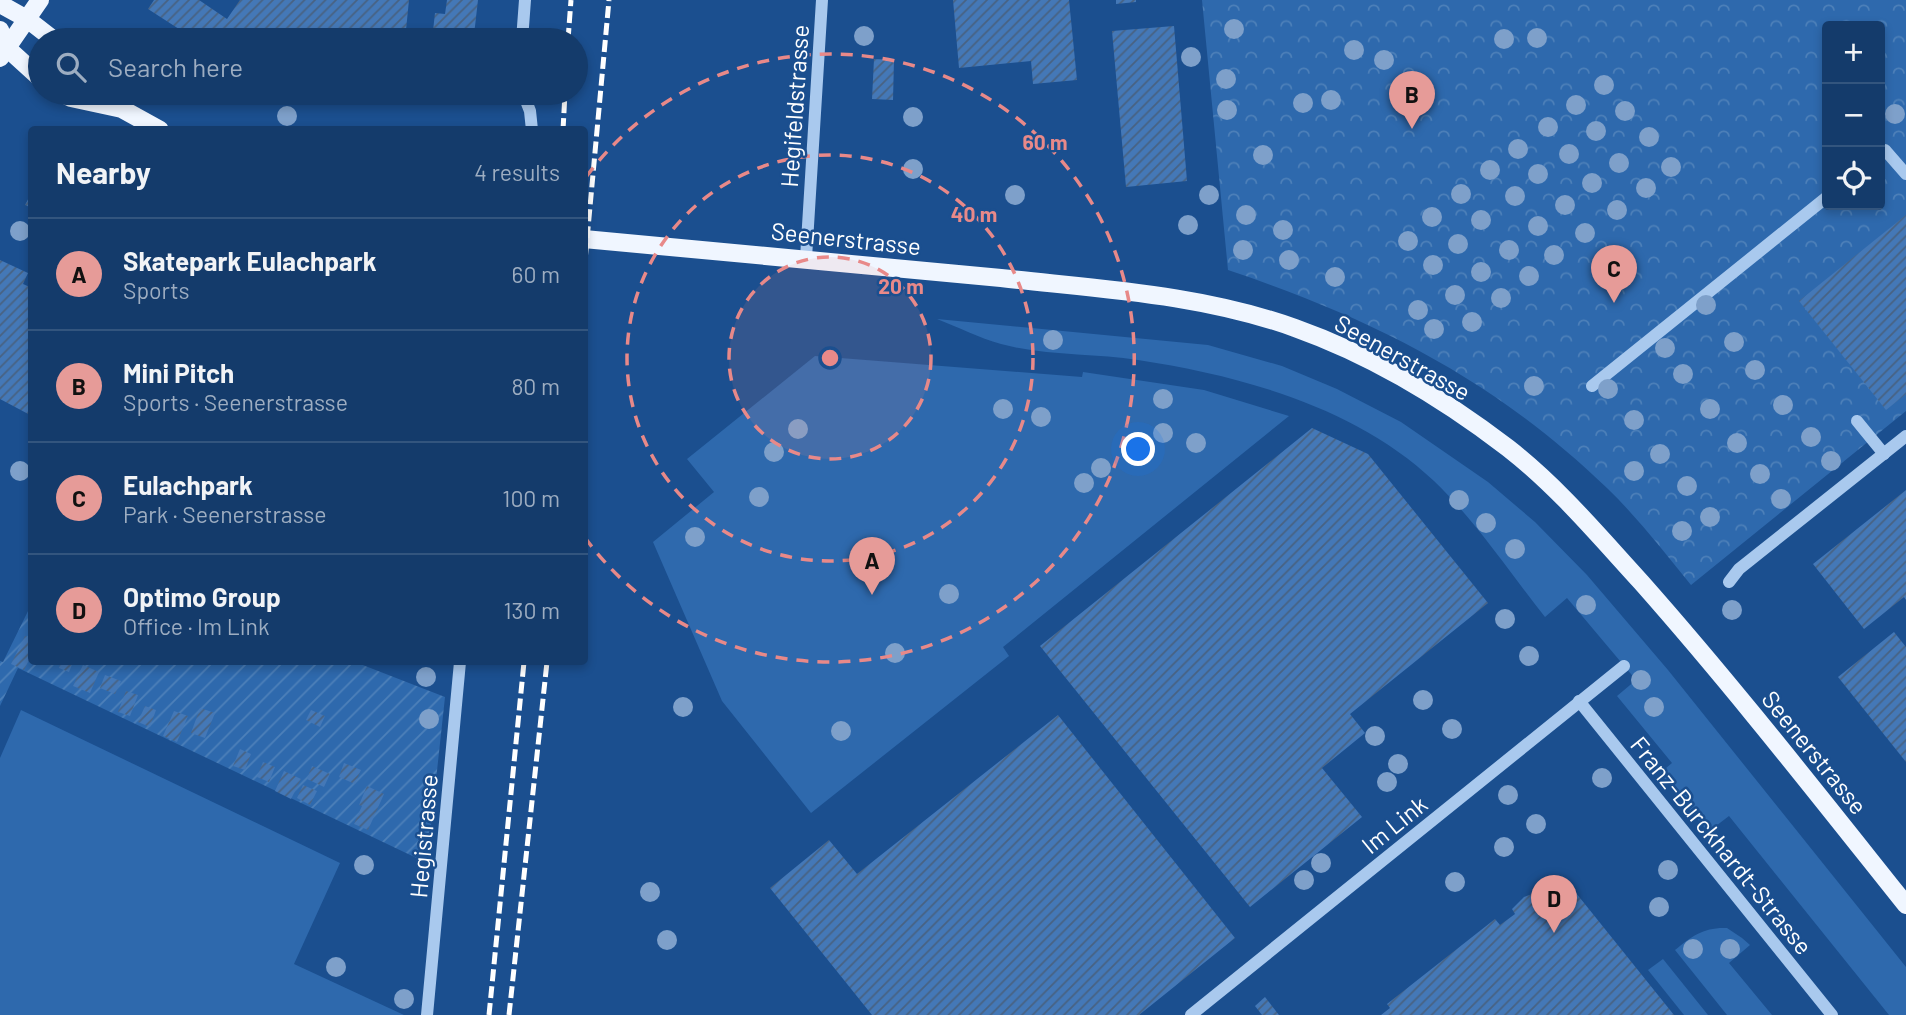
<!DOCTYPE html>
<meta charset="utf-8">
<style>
body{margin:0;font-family:Barlow,sans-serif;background:#1d4271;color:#f1f3f6}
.controls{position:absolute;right:21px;top:21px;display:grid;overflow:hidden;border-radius:7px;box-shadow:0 4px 10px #0003}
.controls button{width:63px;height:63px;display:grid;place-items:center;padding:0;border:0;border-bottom:2px solid #33557e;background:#143b6b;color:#f1f3f6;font:35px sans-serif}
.you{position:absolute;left:1139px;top:450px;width:24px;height:24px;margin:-18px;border:5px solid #fff;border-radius:50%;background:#1a73e8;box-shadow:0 0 0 10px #1a73e833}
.badge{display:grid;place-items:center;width:46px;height:46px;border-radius:50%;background:#e69b98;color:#111;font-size:23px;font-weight:700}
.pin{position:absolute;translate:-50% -58px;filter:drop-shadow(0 2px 4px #0008)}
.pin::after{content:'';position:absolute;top:37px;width:24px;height:21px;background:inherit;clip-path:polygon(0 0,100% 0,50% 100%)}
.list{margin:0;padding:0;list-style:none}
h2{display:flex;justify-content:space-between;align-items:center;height:91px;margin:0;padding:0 28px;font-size:30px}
h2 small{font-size:23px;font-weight:400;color:#9dadc1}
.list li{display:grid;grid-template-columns:46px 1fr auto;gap:21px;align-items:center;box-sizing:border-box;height:112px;padding:0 28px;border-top:2px solid #33557e}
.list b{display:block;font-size:26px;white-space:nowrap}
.list p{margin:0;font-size:23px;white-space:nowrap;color:#9dadc1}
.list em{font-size:23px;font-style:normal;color:#9dadc1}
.icon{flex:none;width:38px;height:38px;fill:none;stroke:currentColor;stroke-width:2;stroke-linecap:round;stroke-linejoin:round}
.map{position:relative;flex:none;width:1906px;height:1015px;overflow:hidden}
.search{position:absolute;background:#143b6b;box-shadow:0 4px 10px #0003;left:28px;top:28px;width:560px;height:77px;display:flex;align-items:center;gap:18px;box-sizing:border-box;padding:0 24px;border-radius:38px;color:#9dadc1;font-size:26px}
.panel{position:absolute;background:#143b6b;box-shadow:0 4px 10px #0003;left:28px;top:126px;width:560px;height:539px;border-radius:7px}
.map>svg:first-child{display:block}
.grass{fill:#2e69ad}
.park{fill:url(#park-crowns);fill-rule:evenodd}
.garden{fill:url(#garden-furrows)}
.building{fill:url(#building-hatch)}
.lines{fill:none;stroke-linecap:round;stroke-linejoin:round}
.minor{stroke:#a9c9ee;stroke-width:12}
.major{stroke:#f0f6ff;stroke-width:18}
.rail{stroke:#fff;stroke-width:5;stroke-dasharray:12 5;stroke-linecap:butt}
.tree{fill:#7ea0ca}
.ring{fill:none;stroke:#e88989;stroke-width:3.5;stroke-dasharray:12 9}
.labels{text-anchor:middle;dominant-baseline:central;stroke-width:5;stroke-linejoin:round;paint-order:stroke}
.street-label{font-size:24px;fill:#fff;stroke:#1b4f8f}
.centre{fill:#e88989;stroke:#1b4f8f;stroke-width:3.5}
.ring-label{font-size:21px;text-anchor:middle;font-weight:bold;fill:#e88989;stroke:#1b4f8f;stroke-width:5;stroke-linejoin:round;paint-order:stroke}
</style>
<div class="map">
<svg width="1906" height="1015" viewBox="0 0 1906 1015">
<defs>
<pattern id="park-crowns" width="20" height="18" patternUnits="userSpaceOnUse" patternTransform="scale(1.75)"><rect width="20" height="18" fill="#2e69ad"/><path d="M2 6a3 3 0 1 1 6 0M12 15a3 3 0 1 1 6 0" fill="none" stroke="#4d80b9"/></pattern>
<pattern id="garden-furrows" width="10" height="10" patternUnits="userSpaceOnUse" patternTransform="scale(1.75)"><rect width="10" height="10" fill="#2e69ad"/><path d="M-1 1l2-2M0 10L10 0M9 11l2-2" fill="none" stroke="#4d80b9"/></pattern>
<pattern id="building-hatch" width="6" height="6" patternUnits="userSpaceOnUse" patternTransform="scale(1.75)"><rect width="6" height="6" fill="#4478b7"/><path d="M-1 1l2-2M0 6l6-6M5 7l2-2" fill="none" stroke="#486282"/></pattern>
</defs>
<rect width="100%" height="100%" fill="#1b4f8f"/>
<!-- grass -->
<g class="grass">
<path d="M937,319l271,26 74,21 55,23 64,33 87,60 47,40 52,53 81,95 238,297v48h-17l-160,-199 -21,16 -48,-59 12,-10 -55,-67 19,-16 -69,-82 -22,19c-36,-45 -69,-96 -111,-136 -78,-74 -192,-105 -296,-121 -44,-7 -93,-4 -137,-16 -22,-6 -43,-17 -64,-25z"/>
<polygon points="815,356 1082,377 1083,372 1204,390 1289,416 1003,647 1009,656 811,813 722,701 653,542 714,492 687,459"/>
<polygon points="21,710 340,863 294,964 404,1015 0,1015 0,758"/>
<path d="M1727,928l15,10 8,7 -21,18 43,52h-45l-52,-65c17,-14 29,-23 52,-22z"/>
<polygon points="1663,959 1708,1015 1684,1015 1648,970"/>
</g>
<!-- park -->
<path class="park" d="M1202,0h704v411l-215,174c-27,-33 -53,-67 -84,-97 -112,-108 -233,-169 -379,-218zM1827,26h53v179h-53z"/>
<!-- garden -->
<polygon class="garden" points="31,605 32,662 355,662 445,697 427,863 18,668 0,706 0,661 3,662"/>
<!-- building -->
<g class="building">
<polygon points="154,0 199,0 227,19 240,0 409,0 405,40 196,40 148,9"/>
<polygon points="447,0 478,0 474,35 433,31 435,13 445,14"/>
<polygon points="953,0 1069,0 1077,80 1033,84 1031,61 959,68"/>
<polygon points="1116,0 1136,0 1136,2 1116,4"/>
<polygon points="1174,26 1187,181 1126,187 1112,31"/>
<polygon points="874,59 894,60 893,100 872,99"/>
<polygon points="308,93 400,93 399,103 308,95"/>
<polygon points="32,192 32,208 25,205"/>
<polygon points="1906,215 1906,394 1886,410 1799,301"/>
<polygon points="0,260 28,273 23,284 32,288 32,416 0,399"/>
<polygon points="1312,428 1368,454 1488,603 1350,714 1365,733 1322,768 1362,817 1250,907 1040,646"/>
<polygon points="1906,490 1906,600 1904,597 1864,629 1813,564"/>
<polygon points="1894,632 1906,647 1906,762 1838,677"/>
<polygon points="25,636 32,638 32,654 24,670 11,664"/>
<polygon points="61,662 73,662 69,672 59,668"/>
<polygon points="83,665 99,672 90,693 73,686"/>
<polygon points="105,675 121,681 115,694 100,688"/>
<polygon points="126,691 138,695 130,716 118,712"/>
<polygon points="145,706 156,710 150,727 138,722"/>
<polygon points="200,708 215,713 205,738 191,733"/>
<polygon points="311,710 325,716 320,727 306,720"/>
<polygon points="174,711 188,716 177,742 163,736"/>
<polygon points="1058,715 1235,938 1139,1015 872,1015 770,888 829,840 857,874"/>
<polygon points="240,749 251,754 245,770 233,766"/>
<polygon points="263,762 275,767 269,782 257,777"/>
<polygon points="344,763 361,770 355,784 339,777"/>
<polygon points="312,766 330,774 324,787 307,779"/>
<polygon points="284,771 301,779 291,799 275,791"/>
<polygon points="303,785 317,791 310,805 297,798"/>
<polygon points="367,786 384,794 368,830 354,824 362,806 359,805"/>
<polygon points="1572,888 1674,1015 1381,1015 1390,1008 1387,1004 1495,919 1500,925 1515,914 1512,909 1524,897 1540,891 1550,905"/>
<polygon points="1265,997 1279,1015 1262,1015 1255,1006"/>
</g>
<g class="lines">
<!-- minor -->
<g class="minor">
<polyline points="522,40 525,0"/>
<polyline points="523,93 530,111 532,130"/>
<polyline points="1880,155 1885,150 1906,174"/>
<polyline points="806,258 822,0"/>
<polyline points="1592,386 1827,197"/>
<polyline points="1857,421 1884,454"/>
<polyline points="1729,582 1739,569 1906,436"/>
<polyline points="1579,701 1832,1015"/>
<polyline points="427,1015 460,662"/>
<polyline points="1191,1015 1624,666"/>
</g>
<!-- major -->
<g class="major">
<polyline points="0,4 27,19 54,40"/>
<polyline points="0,30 7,48 40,78"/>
<polyline points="0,58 40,0"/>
<polyline points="61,93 71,98 122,109 160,130"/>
<path d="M584,239c139,12 278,25 417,39 98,11 200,16 294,50 76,27 149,71 213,120 50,39 90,87 133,134 92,104 178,214 265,323"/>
</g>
<!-- rail -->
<g class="rail">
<polyline points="568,40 571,0"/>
<polyline points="563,130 565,93"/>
<polyline points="584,272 609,0"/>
<polyline points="489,1015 524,662"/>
<polyline points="509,1015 547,662"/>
</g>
</g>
<!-- trees -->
<g class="tree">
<circle cx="1234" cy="29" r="10"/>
<circle cx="864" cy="36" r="10"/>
<circle cx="1537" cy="38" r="10"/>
<circle cx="1504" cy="39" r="10"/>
<circle cx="1354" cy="50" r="10"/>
<circle cx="1191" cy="57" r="10"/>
<circle cx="1384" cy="60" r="10"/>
<circle cx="1226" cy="79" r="10"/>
<circle cx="1604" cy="85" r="10"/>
<circle cx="1331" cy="100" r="10"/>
<circle cx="1303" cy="103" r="10"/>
<circle cx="1576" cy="105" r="10"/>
<circle cx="1227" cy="110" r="10"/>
<circle cx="1625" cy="111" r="10"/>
<circle cx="1895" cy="114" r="10"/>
<circle cx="287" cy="116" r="10"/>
<circle cx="913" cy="117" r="10"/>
<circle cx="1548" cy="127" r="10"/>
<circle cx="1596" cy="131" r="10"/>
<circle cx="1649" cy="137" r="10"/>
<circle cx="1518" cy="149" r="10"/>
<circle cx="1569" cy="154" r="10"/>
<circle cx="1263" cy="155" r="10"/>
<circle cx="1619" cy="163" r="10"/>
<circle cx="1671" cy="167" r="10"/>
<circle cx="913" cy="169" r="10"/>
<circle cx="1490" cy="170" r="10"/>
<circle cx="1538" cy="174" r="10"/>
<circle cx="1592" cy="183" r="10"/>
<circle cx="1646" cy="188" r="10"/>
<circle cx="1461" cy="194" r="10"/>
<circle cx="1015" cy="195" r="10"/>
<circle cx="1209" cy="195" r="10"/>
<circle cx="1515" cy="196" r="10"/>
<circle cx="1565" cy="205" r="10"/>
<circle cx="1617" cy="210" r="10"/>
<circle cx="1246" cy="215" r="10"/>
<circle cx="1432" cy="217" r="10"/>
<circle cx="1481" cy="220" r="10"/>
<circle cx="1188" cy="225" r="10"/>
<circle cx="1538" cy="226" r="10"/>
<circle cx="1283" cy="230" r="10"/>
<circle cx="20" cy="231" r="10"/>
<circle cx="1585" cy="233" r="10"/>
<circle cx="1408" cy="241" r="10"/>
<circle cx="1458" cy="244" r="10"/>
<circle cx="1243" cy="250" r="10"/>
<circle cx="1509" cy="250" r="10"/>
<circle cx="1554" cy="255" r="10"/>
<circle cx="1289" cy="260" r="10"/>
<circle cx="1433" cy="265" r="10"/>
<circle cx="1481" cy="272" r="10"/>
<circle cx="1529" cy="276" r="10"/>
<circle cx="1335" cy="277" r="10"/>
<circle cx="1455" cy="295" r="10"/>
<circle cx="1501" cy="298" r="10"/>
<circle cx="1706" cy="305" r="10"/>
<circle cx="1418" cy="310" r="10"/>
<circle cx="1472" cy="322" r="10"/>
<circle cx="1434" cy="329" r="10"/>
<circle cx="1053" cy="340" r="10"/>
<circle cx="1734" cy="342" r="10"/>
<circle cx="1665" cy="348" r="10"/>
<circle cx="1755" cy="370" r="10"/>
<circle cx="1683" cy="374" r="10"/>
<circle cx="1534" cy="386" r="10"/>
<circle cx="1608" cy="389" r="10"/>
<circle cx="1163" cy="399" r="10"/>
<circle cx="1783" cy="405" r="10"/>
<circle cx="1003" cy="409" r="10"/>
<circle cx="1710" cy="409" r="10"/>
<circle cx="1041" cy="417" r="10"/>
<circle cx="1634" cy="420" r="10"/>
<circle cx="798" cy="429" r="10"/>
<circle cx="1163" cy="433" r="10"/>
<circle cx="1811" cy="437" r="10"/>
<circle cx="1196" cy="443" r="10"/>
<circle cx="1737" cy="443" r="10"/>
<circle cx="774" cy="452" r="10"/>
<circle cx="1660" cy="454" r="10"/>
<circle cx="1831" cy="461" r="10"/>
<circle cx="1101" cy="468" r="10"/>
<circle cx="20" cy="471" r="10"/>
<circle cx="1634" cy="471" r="10"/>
<circle cx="1760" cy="474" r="10"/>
<circle cx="1084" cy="483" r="10"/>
<circle cx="1687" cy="486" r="10"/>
<circle cx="759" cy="497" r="10"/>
<circle cx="1781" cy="499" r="10"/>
<circle cx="1459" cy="500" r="10"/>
<circle cx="1710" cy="517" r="10"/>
<circle cx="1486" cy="523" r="10"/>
<circle cx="1682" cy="531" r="10"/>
<circle cx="695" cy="537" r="10"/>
<circle cx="1515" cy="549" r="10"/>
<circle cx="949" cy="594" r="10"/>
<circle cx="1586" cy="605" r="10"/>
<circle cx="1732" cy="610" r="10"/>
<circle cx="1505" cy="619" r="10"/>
<circle cx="895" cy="653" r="10"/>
<circle cx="1529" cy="656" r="10"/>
<circle cx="426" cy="677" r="10"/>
<circle cx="1641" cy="680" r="10"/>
<circle cx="1423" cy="700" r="10"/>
<circle cx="683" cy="707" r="10"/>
<circle cx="1654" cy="707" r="10"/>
<circle cx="429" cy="719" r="10"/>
<circle cx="1452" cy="729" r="10"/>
<circle cx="841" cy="731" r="10"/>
<circle cx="1375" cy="736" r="10"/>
<circle cx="1398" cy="764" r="10"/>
<circle cx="1602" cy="778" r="10"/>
<circle cx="1387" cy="782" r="10"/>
<circle cx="1508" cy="795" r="10"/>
<circle cx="1536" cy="824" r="10"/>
<circle cx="1504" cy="847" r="10"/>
<circle cx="1321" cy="863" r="10"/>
<circle cx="364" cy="865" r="10"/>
<circle cx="1668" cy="870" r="10"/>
<circle cx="1304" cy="880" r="10"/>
<circle cx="1455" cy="882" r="10"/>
<circle cx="650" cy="892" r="10"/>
<circle cx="1659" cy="907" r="10"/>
<circle cx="667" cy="940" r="10"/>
<circle cx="1693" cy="949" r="10"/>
<circle cx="1730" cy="949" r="10"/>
<circle cx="336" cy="967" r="10"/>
<circle cx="404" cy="999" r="10"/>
</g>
<!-- distance rings -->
<circle cx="830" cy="358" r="101" fill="#e88989" fill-opacity=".12"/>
<g class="ring">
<circle cx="830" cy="358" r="101"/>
<circle cx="830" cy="358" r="203"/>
<path d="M586 177A304 304 0 1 1 586 539"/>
</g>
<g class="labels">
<!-- street labels -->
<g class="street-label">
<text transform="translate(794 106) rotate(-86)">Hegifeldstrasse</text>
<text transform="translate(846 238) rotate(6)">Seenerstrasse</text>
<text transform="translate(1403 357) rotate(29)">Seenerstrasse</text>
<text transform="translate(1815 752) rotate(51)">Seenerstrasse</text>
<text transform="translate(1394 824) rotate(-39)">Im Link</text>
<text transform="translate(423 836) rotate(-85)">Hegistrasse</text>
<text transform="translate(1722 845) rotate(51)">Franz-Burckhardt-Strasse</text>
</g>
</g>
<circle cx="830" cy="358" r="10" class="centre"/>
<g class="ring-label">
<text x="1045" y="150">60 m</text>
<text x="974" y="222">40 m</text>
<text x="901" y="294">20 m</text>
</g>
</svg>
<div class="controls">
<button>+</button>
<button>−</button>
<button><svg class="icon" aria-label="locate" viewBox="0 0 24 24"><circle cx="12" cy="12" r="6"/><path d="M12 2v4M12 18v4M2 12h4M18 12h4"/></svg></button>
</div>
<div class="you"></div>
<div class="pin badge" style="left:872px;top:595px">A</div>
<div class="pin badge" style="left:1412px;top:129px">B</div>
<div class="pin badge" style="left:1614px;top:303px">C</div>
<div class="pin badge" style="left:1554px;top:933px">D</div>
<div class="search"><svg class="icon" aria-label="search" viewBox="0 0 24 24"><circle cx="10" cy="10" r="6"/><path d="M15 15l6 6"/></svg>Search here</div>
<section class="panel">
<h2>Nearby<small>4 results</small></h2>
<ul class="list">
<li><span class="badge">A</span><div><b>Skatepark Eulachpark</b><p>Sports</p></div><em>60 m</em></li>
<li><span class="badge">B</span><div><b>Mini Pitch</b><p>Sports · Seenerstrasse</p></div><em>80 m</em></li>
<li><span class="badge">C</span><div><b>Eulachpark</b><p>Park · Seenerstrasse</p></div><em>100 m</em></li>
<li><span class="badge">D</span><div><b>Optimo Group</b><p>Office · Im Link</p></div><em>130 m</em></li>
</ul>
</section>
</div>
